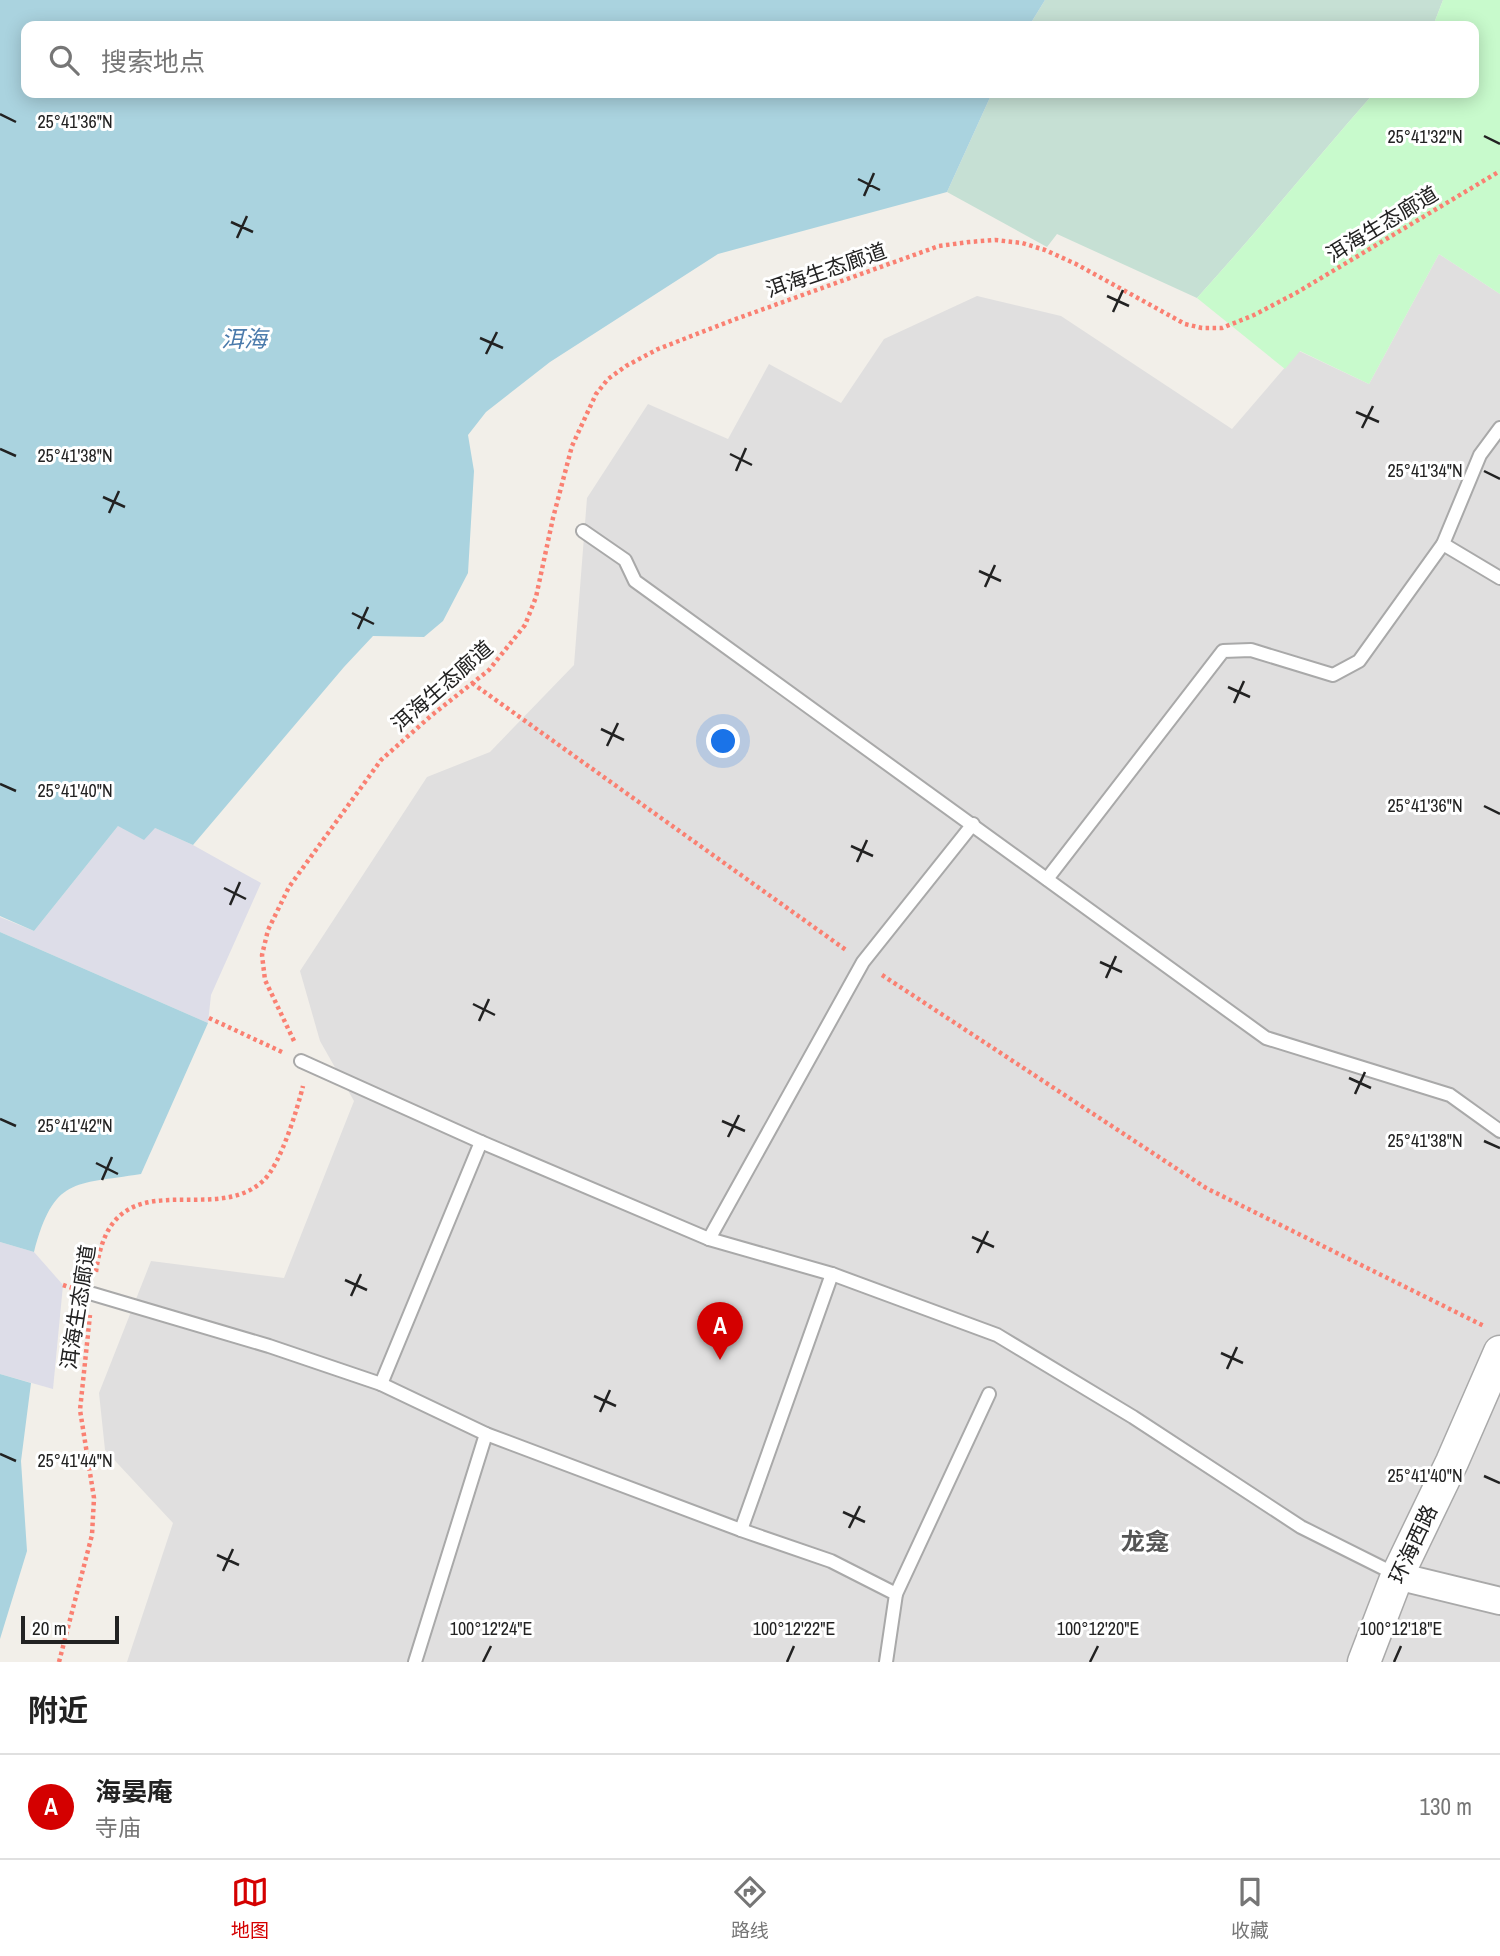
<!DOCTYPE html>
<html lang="zh">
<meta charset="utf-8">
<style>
body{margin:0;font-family:"Archivo Narrow","Noto Sans SC",sans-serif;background:#f6f6f6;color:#222}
.scale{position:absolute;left:21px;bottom:18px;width:98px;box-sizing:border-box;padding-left:7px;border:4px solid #222;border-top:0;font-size:19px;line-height:24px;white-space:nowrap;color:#222;-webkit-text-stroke:5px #fff;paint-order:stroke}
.you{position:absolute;left:724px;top:742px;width:24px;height:24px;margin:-18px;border:5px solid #fff;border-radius:50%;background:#1a73e8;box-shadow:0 0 0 10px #1a73e833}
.badge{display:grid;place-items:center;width:46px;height:46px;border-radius:50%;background:#d40000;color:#fff;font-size:23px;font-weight:700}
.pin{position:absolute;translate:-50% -58px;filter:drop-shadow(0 2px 4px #0008)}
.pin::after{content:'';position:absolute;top:37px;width:24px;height:21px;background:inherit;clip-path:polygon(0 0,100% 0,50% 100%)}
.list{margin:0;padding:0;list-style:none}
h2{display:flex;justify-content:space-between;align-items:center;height:91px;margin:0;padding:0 28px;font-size:30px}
h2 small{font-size:23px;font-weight:400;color:#767676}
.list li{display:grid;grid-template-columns:46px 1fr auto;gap:21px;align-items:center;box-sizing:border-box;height:105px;padding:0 28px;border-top:2px solid #e0e0e0}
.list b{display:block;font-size:26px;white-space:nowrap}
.list p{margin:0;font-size:23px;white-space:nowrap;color:#767676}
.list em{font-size:23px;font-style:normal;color:#767676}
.icon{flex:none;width:38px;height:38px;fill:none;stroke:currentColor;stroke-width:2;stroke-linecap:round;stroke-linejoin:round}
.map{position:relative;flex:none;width:1500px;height:1662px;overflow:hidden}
.search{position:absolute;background:#fff;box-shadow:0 4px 18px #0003;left:21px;right:21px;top:21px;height:77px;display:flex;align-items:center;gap:18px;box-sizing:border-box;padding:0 24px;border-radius:14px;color:#767676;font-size:26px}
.sheet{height:196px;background:#fff}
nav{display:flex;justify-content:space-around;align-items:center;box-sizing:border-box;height:98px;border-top:2px solid #e0e0e0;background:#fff;font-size:19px;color:#767676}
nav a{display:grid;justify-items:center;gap:4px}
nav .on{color:#d40000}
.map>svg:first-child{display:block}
.residential{fill:#e0dfdf}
.wetland{fill:#c6e0d4}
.park{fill:#c8facc}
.plaza{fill:#dddde8}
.water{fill:#aad3df}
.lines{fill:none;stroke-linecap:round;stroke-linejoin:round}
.service-casing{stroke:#a9a9a9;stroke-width:16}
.minor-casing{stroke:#a9a9a9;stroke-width:30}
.tertiary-casing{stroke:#a9a9a9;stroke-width:35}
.path{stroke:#fa8072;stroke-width:4.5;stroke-dasharray:3.5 3.5;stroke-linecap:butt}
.service{stroke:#fff;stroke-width:12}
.minor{stroke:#fff;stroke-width:26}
.tertiary{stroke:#fff;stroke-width:32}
.ticks{fill:none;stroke:#222;stroke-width:2.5}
.labels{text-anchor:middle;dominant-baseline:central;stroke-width:6;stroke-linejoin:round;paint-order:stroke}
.street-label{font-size:21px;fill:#222;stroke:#fff}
.water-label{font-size:23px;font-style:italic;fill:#4a7aab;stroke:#fff}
.quarter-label{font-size:24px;font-weight:bold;fill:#555;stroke:#fff}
.ticks-label{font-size:18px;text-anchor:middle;fill:#222;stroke:#fff;stroke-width:6;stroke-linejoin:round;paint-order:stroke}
</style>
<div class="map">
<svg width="1500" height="1662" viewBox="0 0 1500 1662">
<rect width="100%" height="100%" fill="#f2efe9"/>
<!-- residential -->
<polygon class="residential" points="1439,254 1500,294 1500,1662 127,1662 173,1523 105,1450 99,1393 151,1261 284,1278 354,1101 320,1041 300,971 427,777 490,752 574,665 587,498 648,404 728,439 769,364 841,403 884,339 977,296 1061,316 1232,429 1299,351 1369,384"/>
<!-- wetland -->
<g class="wetland">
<polygon points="1045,0 1443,0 1433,26 1029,26"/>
<path d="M992,93h382c-60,68 -116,138 -177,205l-140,-64 -10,13 -100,-55z"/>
</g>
<!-- park -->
<path class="park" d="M1443,0h57v294l-61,-40 -70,130 -69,-33 -15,18 -88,-71c61,-67 117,-137 177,-205h100v-67h-41z"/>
<!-- plaza -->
<g class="plaza">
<polygon points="118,826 155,828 193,845 261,883 211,995 208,1023 0,932 0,917 34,931"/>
<polygon points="0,1242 34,1252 63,1285 53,1389 0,1374"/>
</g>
<!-- water -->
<g class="water">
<polygon points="0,0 1045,0 1029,26 26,26 26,93 992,93 947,192 718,254 550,362 486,412 468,435 474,471 468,573 443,621 424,637 373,636 344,667 193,845 155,828 144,840 118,826 34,931 0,916"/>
<path d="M0,932l208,91 -67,151c-68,11 -87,3 -107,78l-34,-10z"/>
<polygon points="0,1374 31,1383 21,1461 27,1551 0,1639"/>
</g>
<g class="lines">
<!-- service casing -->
<g class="service-casing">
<g id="service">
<polyline points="583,531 625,560 635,581 1266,1038 1450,1095 1500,1131"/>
<polyline points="1443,544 1500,578"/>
<polyline points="1047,879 1223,651 1251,650 1333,675 1359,661 1443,544 1480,455 1500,428"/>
<polyline points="301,1061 481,1142 709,1239 832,1274 997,1335 1133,1417 1301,1527 1397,1575"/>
<polyline points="709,1239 863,962 973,824"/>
<polyline points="93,1294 269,1346 381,1384 486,1434 741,1530 831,1561 896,1594 886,1662"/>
<polyline points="381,1384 481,1142"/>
<polyline points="741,1530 832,1274"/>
<polyline points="896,1594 989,1394"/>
<polyline points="415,1662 486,1434"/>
</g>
</g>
<!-- minor casing -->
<g class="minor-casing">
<polyline id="minor" points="1397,1576 1500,1601"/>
</g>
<!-- tertiary casing -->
<g class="tertiary-casing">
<polyline id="tertiary" points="1364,1662 1397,1576 1452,1462 1500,1352"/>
</g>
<!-- path -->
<g class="path">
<polyline points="472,683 846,950"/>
<polyline points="882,975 1206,1188 1484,1326"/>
<polyline points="209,1018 282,1052"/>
<polyline points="294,1041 265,980 262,955 268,930 289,887 381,760 432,715 489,670 525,625 536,597 553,518 572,446 596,394 608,379 626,366 658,349 733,320 939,246 969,242 995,240 1022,243 1045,250 1076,264 1185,324 1202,328 1222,328 1254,315 1296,293 1500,171"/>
<path d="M96,1272c15,-119 116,-42 168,-92 17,-17 33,-70 39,-94"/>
<polyline points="63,1285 72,1288"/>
<polyline points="59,1662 92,1535 94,1498 80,1410 90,1315"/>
</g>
<!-- service -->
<use href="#service" class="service"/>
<!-- minor -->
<use href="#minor" class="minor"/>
<!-- tertiary -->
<use href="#tertiary" class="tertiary"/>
</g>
<!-- ticks -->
<path class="ticks" d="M0,114l16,8M1484,136l16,8M858,179l22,11M864,196l10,-23M231,222l22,10M237,238l10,-22M1107,296l22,10M1113,312l10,-22M480,338l23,10M486,354l11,-22M1356,412l23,10M1362,428l11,-22M0,449l16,7M730,454l22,11M736,471l10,-23M1484,471l16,8M103,497l22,10M109,513l10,-22M979,571l22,10M985,587l10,-22M352,613l22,11M358,629l10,-22M1228,687l22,10M1234,703l10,-22M601,729l23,11M607,746l11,-23M0,784l16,7M1484,806l16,8M851,846l22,10M857,862l10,-22M224,888l22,11M230,905l10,-23M1100,962l22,10M1106,978l10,-22M473,1004l22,11M479,1021l10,-22M1349,1078l22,10M1355,1094l10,-22M0,1119l16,7M722,1121l23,10M728,1137l11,-22M1484,1141l16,7M96,1163l22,11M102,1180l10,-23M972,1237l22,10M977,1253l11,-22M345,1280l22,10M351,1296l10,-22M1221,1353l22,10M1227,1369l10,-22M594,1396l22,10M600,1412l10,-22M0,1454l16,7M1484,1476l16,7M843,1512l22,10M849,1528l11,-22M217,1555l22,10M223,1571l10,-22M483,1662l8,-16M787,1662l7,-16M1090,1662l8,-16M1394,1662l7,-16"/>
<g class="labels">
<!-- street labels -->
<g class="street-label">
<text transform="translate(1382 224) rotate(-31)">洱海生态廊道</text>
<text transform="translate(826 270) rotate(-19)">洱海生态廊道</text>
<text transform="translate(442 686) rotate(-41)">洱海生态廊道</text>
<text transform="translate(78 1307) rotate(-81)">洱海生态廊道</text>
<text transform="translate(1413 1544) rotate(-65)">环海西路</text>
</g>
<!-- water labels -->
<g class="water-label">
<text x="244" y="338">洱海</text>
</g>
<!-- quarter labels -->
<g class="quarter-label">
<text x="1145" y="1541">龙龛</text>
</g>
</g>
<g class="ticks-label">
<text x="75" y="128">25°41'36"N</text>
<text x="1425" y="143">25°41'32"N</text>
<text x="75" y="462">25°41'38"N</text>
<text x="1425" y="477">25°41'34"N</text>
<text x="75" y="797">25°41'40"N</text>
<text x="1425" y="812">25°41'36"N</text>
<text x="75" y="1132">25°41'42"N</text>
<text x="1425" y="1147">25°41'38"N</text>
<text x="75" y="1467">25°41'44"N</text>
<text x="1425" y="1482">25°41'40"N</text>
<text x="794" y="1635">100°12'22"E</text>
<text x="1098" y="1635">100°12'20"E</text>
<text x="1401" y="1635">100°12'18"E</text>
<text x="491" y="1635">100°12'24"E</text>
</g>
</svg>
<div class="scale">20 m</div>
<div class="you"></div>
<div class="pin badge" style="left:720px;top:1360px">A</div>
<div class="search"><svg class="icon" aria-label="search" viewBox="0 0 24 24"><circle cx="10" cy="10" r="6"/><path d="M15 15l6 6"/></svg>搜索地点</div>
</div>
<section class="sheet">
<h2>附近<small></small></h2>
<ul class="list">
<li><span class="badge">A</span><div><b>海晏庵</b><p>寺庙</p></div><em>130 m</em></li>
</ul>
</section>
<nav>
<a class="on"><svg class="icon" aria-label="map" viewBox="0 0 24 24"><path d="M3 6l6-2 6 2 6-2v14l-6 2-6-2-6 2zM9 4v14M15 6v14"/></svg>地图</a>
<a><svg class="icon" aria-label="directions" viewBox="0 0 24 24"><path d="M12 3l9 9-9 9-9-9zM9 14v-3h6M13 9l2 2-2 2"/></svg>路线</a>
<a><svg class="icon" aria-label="saved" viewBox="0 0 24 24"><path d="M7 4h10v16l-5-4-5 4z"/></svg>收藏</a>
</nav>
